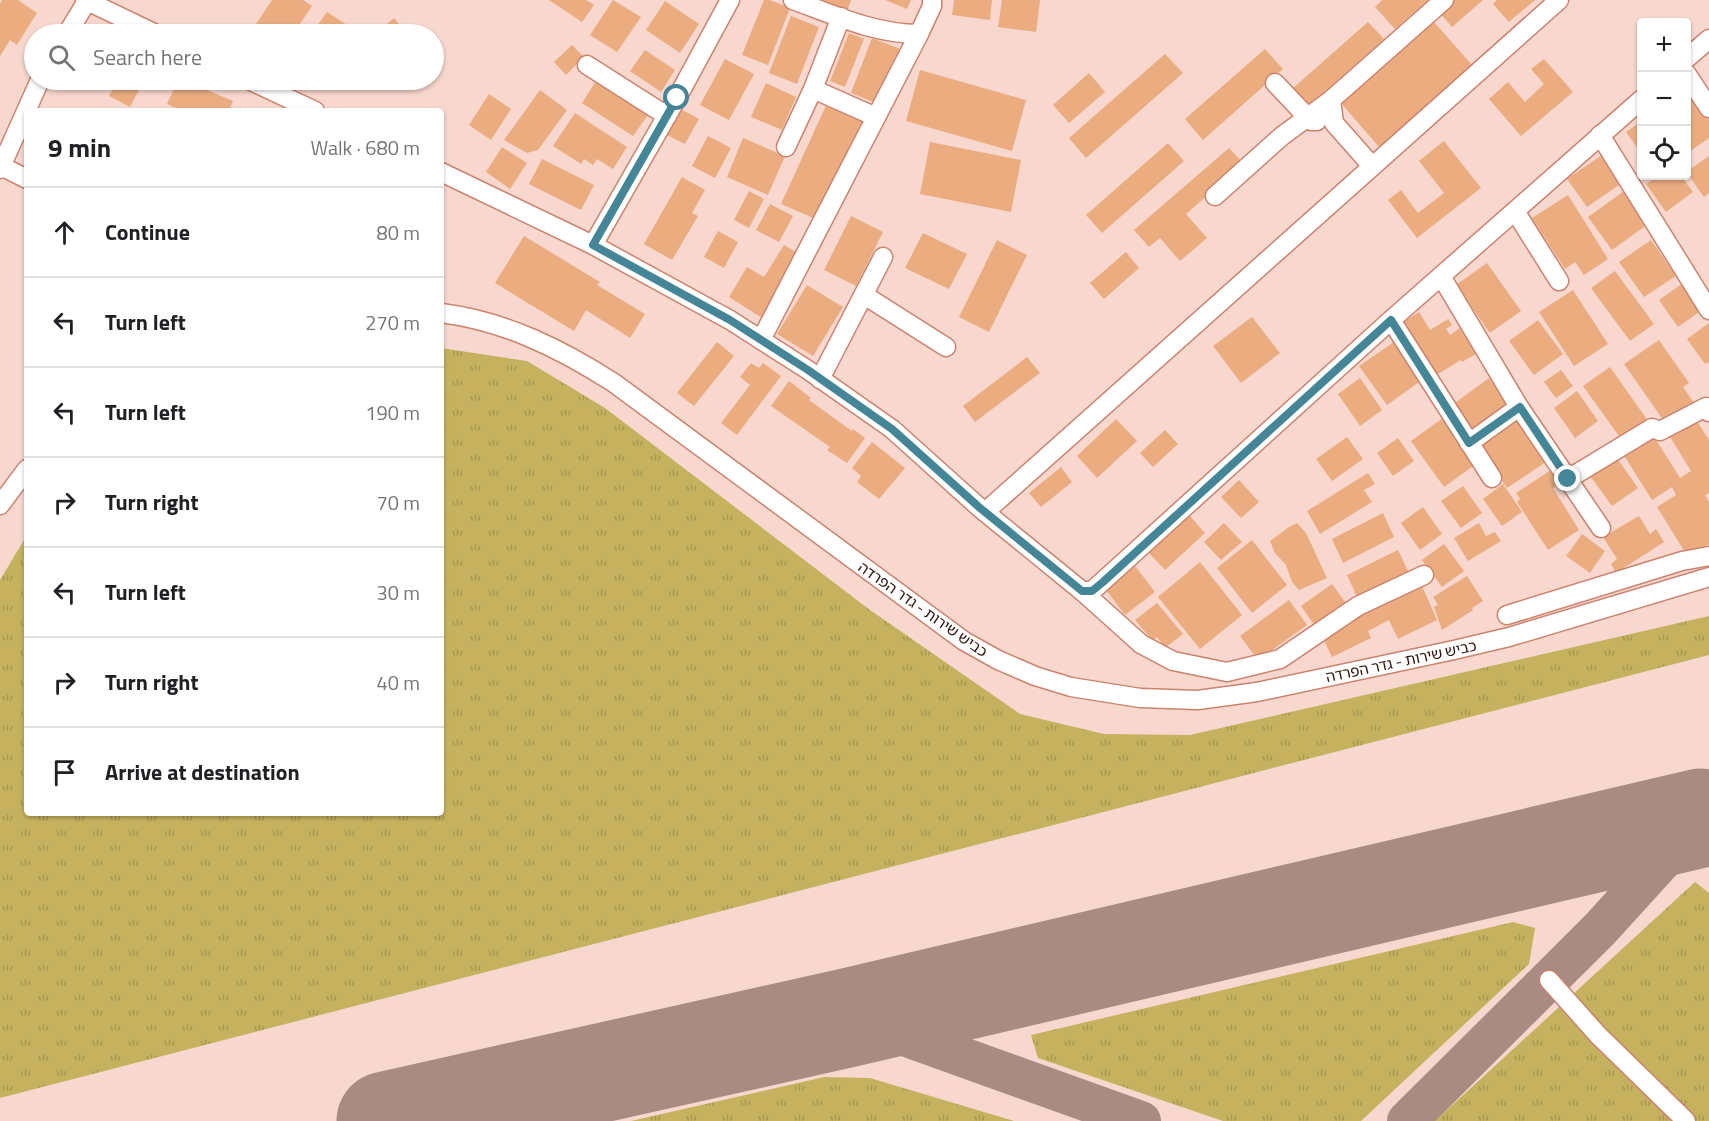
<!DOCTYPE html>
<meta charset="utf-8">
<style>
body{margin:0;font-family:"Titillium Web","Noto Sans Hebrew",sans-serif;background:#f6f6f6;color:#202124}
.controls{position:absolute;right:18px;top:18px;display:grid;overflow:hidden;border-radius:6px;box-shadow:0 2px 4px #0004}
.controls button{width:54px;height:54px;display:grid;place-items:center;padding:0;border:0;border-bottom:2px solid #e0e0e0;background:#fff;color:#202124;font:30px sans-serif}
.stop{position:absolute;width:18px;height:18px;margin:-14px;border:4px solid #448697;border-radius:50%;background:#fff}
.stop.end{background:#448697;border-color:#fff;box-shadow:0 2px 6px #0008}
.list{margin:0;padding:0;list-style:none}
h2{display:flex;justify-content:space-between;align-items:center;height:78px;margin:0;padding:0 24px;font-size:26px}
h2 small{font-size:20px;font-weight:400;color:#757577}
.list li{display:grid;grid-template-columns:39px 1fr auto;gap:18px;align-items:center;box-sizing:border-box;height:90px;padding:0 24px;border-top:2px solid #e0e0e0}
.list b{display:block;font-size:22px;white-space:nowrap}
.list em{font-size:20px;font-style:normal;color:#757577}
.icon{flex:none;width:33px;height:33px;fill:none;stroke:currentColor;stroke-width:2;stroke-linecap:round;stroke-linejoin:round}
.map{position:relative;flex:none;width:1709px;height:1121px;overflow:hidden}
.search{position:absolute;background:#fff;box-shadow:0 2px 4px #0004;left:24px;top:24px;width:420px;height:66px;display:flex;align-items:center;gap:15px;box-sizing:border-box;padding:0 21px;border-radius:33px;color:#757577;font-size:22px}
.panel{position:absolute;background:#fff;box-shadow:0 2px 4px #0004;left:24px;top:108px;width:420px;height:708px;border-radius:6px}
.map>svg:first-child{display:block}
.grass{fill:url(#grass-tufts)}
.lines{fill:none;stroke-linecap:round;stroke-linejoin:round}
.taxiway{stroke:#a98b82;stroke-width:40}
.runway{stroke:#a98b82;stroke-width:99}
.building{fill:#ebad80}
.minor-casing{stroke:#cb836e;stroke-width:21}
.minor{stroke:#fff;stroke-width:18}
.route{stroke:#448697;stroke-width:8}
.labels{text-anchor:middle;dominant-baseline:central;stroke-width:5;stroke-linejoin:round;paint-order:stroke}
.street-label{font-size:15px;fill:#2d120a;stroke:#fff}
</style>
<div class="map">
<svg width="1709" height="1121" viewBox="0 0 1709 1121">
<defs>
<pattern id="grass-tufts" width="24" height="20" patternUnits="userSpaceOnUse" patternTransform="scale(1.5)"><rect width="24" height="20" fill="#c6b25e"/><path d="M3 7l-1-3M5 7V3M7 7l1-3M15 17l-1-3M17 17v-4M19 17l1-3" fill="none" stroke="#aa9850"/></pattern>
</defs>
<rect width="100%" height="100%" fill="#f7d7ce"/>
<!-- grass -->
<g class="grass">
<polygon points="441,348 527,361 605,408 870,610 1020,714 1104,734 1190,735 1709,616 1709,655 0,1098 0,580 27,535 27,813 441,813"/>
<polygon points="1695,882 1709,893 1709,1121 1435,1121"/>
<polygon points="1513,922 1535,928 1529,964 1361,1121 1223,1121 1038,1058 1031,1035"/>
<polygon points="824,1077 870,1078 1014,1121 631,1121"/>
</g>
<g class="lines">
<!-- taxiway -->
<g class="taxiway">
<polyline points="851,1017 1141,1121"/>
<polyline points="1407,1121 1600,929 1701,818"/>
</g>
<!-- runway -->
<polyline class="runway" points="386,1121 851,1017 1701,818"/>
</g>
<!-- building -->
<g class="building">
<polygon points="2,0 18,0 37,13 17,45 10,40 0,56 0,4"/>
<polygon points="272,0 303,0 312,6 293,34 265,34 254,27"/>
<polygon points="549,0 586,0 594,5 582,22"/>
<polygon points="613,0 641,17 617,52 590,35"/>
<polygon points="764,0 770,0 790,8 768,65 742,55"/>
<polygon points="807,0 851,0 846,14"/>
<polygon points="885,0 911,0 907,9"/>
<polygon points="954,0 992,0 990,20 952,15"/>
<polygon points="1002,0 1040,0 1036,32 998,27"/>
<polygon points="1382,0 1428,0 1395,29 1375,7"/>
<polygon points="1450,0 1483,0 1452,27 1438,11"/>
<polygon points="1497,0 1535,0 1509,22 1493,4"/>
<polygon points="665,1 699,24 680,53 646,30"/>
<polygon points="327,12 361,34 311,34"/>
<polygon points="791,16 819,27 797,84 769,73"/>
<polygon points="394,18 407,34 375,34"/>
<polygon points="1368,22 1384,39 1308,107 1292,89"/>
<polygon points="1434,22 1472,65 1379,147 1341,103"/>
<polygon points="849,33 864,39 845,87 830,81"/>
<polygon points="872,38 900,49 878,104 851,93"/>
<polygon points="572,45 584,57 566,75 554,62"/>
<polygon points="1265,49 1283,69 1203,140 1185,119"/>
<polygon points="645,50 675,70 661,92 630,71"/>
<polygon points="1165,54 1183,73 1086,158 1069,138"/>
<polygon points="725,59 754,74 729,120 700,105"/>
<polygon points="1544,59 1573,92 1521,136 1489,99 1508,82 1525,102 1544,84 1531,69"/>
<polygon points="920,70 1026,100 1012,151 906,121"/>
<polygon points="1089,73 1105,92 1069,123 1053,105"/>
<polygon points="598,78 648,115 633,136 582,103"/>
<polygon points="118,80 144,80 130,107 109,96"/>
<polygon points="178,80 183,80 233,101 229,111 183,111 167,104"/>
<polygon points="766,83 796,97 782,130 751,117"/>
<polygon points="1686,89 1709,120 1709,138 1689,152 1686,149"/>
<polygon points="540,90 567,110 538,150 527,153 504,140"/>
<polygon points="489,94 511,109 491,140 469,125"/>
<polygon points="828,101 865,118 818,220 781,204"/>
<polygon points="679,108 699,119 685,144 665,134"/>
<polygon points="575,113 627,147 613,169 597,159 593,165 584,159 581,164 553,146"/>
<polygon points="1642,121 1642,154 1626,132"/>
<polygon points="708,136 731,148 715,178 692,166"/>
<polygon points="743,138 785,156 768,195 727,177"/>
<polygon points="1444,141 1481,188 1417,238 1388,200 1401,190 1418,213 1444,193 1419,161"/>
<polygon points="930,142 1021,160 1011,212 920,194"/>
<polygon points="1168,143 1184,161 1102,233 1086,215"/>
<polygon points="502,147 527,163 510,189 486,172"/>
<polygon points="1229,148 1244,164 1186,214 1207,238 1180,261 1160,238 1149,247 1134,230"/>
<polygon points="1605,153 1625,181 1587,207 1567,179"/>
<polygon points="1709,156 1709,193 1704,197 1686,172"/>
<polygon points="542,159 594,185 581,210 529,184"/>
<polygon points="1659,176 1681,176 1693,192 1666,212 1646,184"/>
<polygon points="682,177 705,190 692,213 698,216 672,260 644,244"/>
<polygon points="1627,189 1651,222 1612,250 1588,217"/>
<polygon points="749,191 764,199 749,228 734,220"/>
<polygon points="1568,195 1608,259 1584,275 1575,262 1565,269 1532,218"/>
<polygon points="770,204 793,216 779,242 756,230"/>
<polygon points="851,216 883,232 856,286 824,270"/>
<polygon points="718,231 738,242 724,268 704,257"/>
<polygon points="923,233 967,254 949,289 905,268"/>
<polygon points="524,236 600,282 597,285 645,314 630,338 586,310 574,331 495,283"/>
<polygon points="997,240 1027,255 989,332 959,317"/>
<polygon points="1651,240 1676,276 1644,297 1619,262"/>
<polygon points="784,245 801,255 762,318 729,297 747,267 764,277"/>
<polygon points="1126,252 1139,268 1104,299 1090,283"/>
<polygon points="1487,263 1521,311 1490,333 1456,285"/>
<polygon points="1615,271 1654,324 1630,341 1591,288"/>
<polygon points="1686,281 1705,308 1678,327 1659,300"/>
<polygon points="807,285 843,307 813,356 777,334"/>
<polygon points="1573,290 1608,344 1574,366 1539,312"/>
<polygon points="1419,312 1430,330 1448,319 1452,325 1446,329 1450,335 1460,328 1476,354 1462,362 1461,360 1433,377 1399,325"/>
<polygon points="1252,317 1280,353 1241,383 1213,346"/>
<polygon points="1538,320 1563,354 1534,375 1509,341"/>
<polygon points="1709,323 1709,362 1705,364 1687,339"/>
<polygon points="1659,340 1689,383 1683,387 1694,403 1666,424 1624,364"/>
<polygon points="717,342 734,356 694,406 677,393"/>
<polygon points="1394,342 1422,380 1387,405 1359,366"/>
<polygon points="1027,357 1040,373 975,422 963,406"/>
<polygon points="751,363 759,368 763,363 781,376 737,435 721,423 750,385 740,377"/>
<polygon points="1610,367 1648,421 1621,439 1583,386"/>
<polygon points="1561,370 1573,386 1556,398 1544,382"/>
<polygon points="1360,378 1382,410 1360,426 1338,394"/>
<polygon points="1489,378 1508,405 1471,431 1452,405"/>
<polygon points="789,381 811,398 809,400 852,431 853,429 865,438 847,463 827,450 830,447 771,406"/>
<polygon points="1577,391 1598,421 1575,438 1554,408"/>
<polygon points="1517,415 1549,460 1507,488 1476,443"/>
<polygon points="1693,415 1709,440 1709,493 1705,495 1709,502 1709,544 1688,557 1657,507 1676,495 1672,487 1652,500 1623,454 1653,435 1680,478 1691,471 1667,432"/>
<polygon points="1443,418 1476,464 1444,487 1411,441"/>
<polygon points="1116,419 1137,441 1097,478 1077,456"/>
<polygon points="1165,430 1178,444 1153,467 1140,453"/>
<polygon points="1347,437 1363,459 1332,481 1316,459"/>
<polygon points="1398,438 1414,461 1393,476 1377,453"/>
<polygon points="872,442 905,468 879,499 857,482 861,476 852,468"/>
<polygon points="1614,454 1638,488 1612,506 1588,473"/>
<polygon points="1061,467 1072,482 1041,507 1029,493"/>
<polygon points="1551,470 1560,484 1553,488 1579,530 1548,550 1517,502 1520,499 1516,493"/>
<polygon points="1368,473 1375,484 1364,490 1372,502 1320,534 1307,511"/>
<polygon points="1239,480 1259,502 1241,518 1221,497"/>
<polygon points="1503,484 1522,512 1502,526 1483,499"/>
<polygon points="1463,486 1482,513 1461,528 1441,501"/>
<polygon points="1423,507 1442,534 1420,550 1401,523"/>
<polygon points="1383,513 1394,537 1343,563 1332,539"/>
<polygon points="1189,515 1205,533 1165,570 1149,553"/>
<polygon points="1639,516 1650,534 1656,529 1664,542 1616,573 1611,564 1617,559 1603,537"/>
<polygon points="1224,523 1242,542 1221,560 1204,542"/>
<polygon points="1297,523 1306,533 1327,578 1299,590 1292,582 1286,565 1275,553 1270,541 1289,527"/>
<polygon points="1479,523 1486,536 1495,532 1501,541 1468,561 1454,538"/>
<polygon points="1582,534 1605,551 1590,573 1566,556"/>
<polygon points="1252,540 1287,585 1252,613 1217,568"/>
<polygon points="1444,544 1464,571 1442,587 1422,560"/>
<polygon points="1398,550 1409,573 1358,599 1347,575"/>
<polygon points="1132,562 1155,592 1125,615 1103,586"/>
<polygon points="1200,562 1242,615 1200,649 1158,597"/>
<polygon points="1467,576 1483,601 1472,608 1473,610 1442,630 1434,607 1438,605 1433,597"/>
<polygon points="1332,584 1348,606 1317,629 1301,606"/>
<polygon points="1421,584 1437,620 1398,639 1389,620 1368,631 1371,638 1332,657 1321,634"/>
<polygon points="1289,600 1307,625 1258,660 1240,636"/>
<polygon points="1157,603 1183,634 1165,648 1157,637 1153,641 1135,620"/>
</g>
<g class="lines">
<!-- minor casing -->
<g class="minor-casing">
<g id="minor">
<polyline points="85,0 156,34"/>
<path d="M793,0c41,15 82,34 126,34"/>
<polyline points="67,34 87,1"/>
<polyline points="1686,59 1709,39"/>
<polyline points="587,65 667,116"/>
<polyline points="1686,73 1709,108"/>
<polyline points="249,80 315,111"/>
<polyline points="1275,83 1311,121 1317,121"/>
<polyline points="813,89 876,117"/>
<polyline points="1331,100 1334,123 1372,166"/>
<polyline points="1600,135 1709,310"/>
<polyline points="786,147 813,89 841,17"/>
<polyline points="1,166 27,179"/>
<polyline points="0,169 40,80"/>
<polyline points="441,172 593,245 730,320 808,370 892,429 980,508 1082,591 1092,591 1391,320 1642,99"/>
<polyline points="1215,196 1282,136 1331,100 1444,0"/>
<polyline points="1515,211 1559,281"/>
<polyline points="593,245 677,98 730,0"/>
<polyline points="1441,276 1519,407 1601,528"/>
<polyline points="864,295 946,347"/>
<path d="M441,313c64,8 120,36 173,70l350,258 34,19 37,16 36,11 69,11 58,2 59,-8 197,-42 55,-13 200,-60"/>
<polyline points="1391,320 1492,478"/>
<polyline points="761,340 919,34 932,6 932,0"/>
<polyline points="820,379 883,257"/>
<polyline points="1469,443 1519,407"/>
<polyline points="1568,479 1652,428 1660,431 1706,407 1709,412"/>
<polyline points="0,505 27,469"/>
<polyline points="985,512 1559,0"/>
<polyline points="1082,591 1141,644 1173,661 1227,672 1280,659 1358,606 1424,575"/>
<polyline points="1507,615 1682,561 1709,556"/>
<polyline points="1549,980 1598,1035 1686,1121"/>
</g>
</g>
<!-- minor -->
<use href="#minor" class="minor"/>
</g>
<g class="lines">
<!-- route -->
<polyline class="route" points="677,98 593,245 730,320 808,370 892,429 980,508 1082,591 1092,591 1103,582 1391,320 1469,443 1520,407 1568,479"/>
</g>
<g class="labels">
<!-- street labels -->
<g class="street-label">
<text transform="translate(923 609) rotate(35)">כביש שירות - גדר הפרדה</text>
<text transform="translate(1401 661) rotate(-12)">כביש שירות - גדר הפרדה</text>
</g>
</g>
</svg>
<div class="controls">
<button>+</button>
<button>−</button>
<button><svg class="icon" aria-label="locate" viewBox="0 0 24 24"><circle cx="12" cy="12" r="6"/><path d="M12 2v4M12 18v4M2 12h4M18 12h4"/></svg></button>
</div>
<div class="stop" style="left:677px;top:98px"></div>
<div class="stop end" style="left:1568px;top:479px"></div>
<div class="search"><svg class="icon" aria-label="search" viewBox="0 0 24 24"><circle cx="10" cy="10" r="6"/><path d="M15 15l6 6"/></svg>Search here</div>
<section class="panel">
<h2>9 min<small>Walk · 680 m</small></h2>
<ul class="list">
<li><svg class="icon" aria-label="ahead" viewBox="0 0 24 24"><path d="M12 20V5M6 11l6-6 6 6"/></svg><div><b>Continue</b></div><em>80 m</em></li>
<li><svg class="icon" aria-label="left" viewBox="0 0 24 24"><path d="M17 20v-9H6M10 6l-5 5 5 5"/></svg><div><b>Turn left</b></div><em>270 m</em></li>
<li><svg class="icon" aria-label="left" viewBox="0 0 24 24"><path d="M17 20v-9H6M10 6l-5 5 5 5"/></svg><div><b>Turn left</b></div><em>190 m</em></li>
<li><svg class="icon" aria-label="right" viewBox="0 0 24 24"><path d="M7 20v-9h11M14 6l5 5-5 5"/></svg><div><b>Turn right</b></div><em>70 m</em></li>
<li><svg class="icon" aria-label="left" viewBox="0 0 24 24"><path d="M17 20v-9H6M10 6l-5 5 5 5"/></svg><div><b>Turn left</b></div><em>30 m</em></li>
<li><svg class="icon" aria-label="right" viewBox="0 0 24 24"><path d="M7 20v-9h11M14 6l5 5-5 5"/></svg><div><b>Turn right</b></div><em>40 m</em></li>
<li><svg class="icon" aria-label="arrive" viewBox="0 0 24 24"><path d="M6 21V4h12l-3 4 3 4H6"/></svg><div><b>Arrive at destination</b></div></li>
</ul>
</section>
</div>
